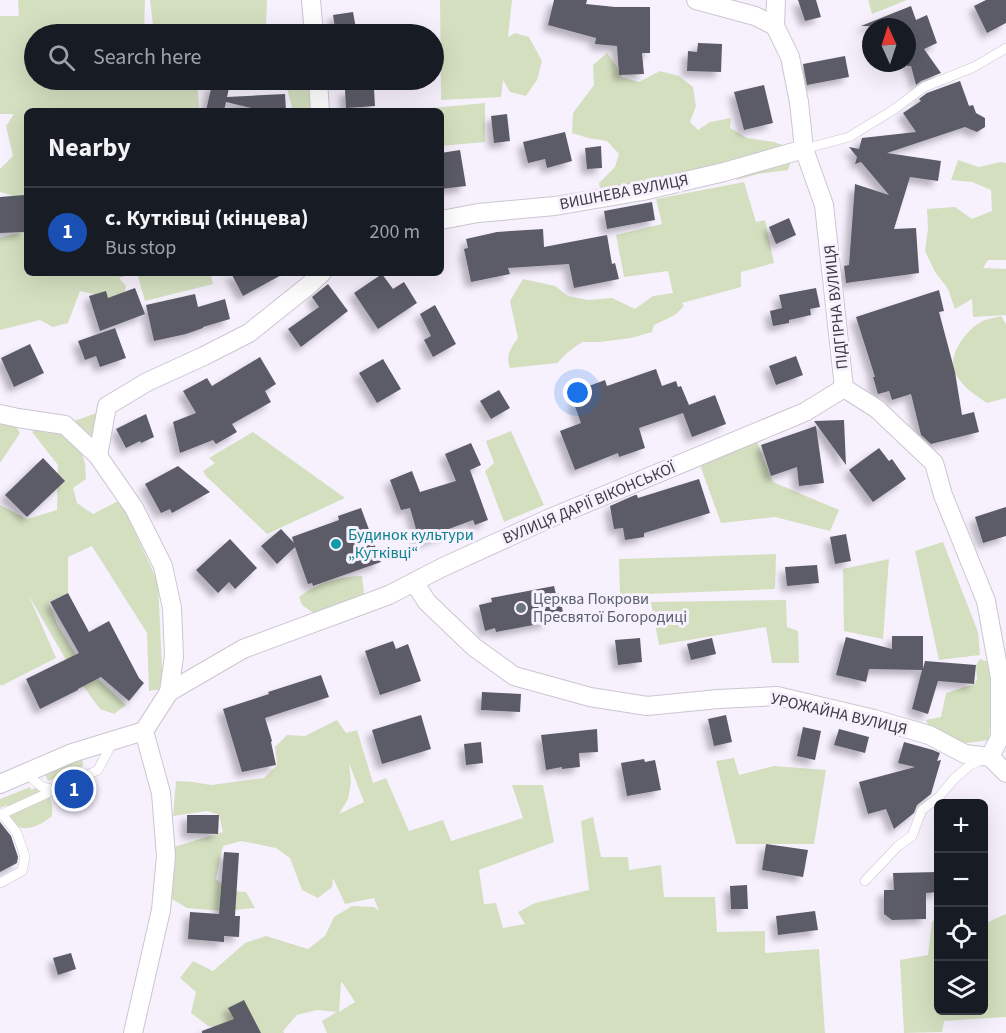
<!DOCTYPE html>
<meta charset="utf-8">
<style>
body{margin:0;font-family:"Source Sans 3",sans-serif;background:#242831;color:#f1f3f6}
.controls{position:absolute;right:18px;bottom:18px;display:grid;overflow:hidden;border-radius:9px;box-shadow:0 6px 24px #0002}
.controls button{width:54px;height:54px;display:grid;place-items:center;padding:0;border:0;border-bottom:2px solid #363941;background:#171b24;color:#f1f3f6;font:30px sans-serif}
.compass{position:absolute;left:862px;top:18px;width:54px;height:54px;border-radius:50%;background:#171b24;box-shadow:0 6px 24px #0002;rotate:357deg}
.you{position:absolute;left:578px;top:393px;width:21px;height:21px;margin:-15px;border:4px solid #fff;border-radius:50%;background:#1a73e8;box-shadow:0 0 0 9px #1a73e833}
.badge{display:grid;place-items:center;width:39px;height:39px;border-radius:50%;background:#0f766e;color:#fff;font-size:20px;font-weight:700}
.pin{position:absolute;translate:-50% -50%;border:3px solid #fff;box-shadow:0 2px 6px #0006}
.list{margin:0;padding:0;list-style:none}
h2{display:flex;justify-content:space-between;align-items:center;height:78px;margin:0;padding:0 24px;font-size:26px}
h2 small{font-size:20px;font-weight:400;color:#9ea1a6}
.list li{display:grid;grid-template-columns:39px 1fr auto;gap:18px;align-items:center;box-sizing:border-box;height:90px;padding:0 24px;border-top:2px solid #363941}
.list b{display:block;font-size:22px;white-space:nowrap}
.list p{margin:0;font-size:20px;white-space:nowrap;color:#9ea1a6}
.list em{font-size:20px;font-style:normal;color:#9ea1a6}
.icon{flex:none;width:33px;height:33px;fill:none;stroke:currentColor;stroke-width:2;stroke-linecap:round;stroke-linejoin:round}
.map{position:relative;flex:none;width:1006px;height:1033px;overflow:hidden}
.search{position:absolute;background:#171b24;box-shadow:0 6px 24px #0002;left:24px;top:24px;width:420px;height:66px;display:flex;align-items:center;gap:15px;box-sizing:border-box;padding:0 21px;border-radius:33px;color:#9ea1a6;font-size:22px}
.panel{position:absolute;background:#171b24;box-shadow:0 6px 24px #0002;left:24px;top:108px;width:420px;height:168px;border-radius:9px}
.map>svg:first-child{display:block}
.green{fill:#d4dfc0;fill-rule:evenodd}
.building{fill:#5c5b67;filter:url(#shadow)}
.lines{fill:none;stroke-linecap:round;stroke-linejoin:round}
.service-casing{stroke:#cbc6d2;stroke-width:10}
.minor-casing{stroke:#cbc6d2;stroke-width:20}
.service{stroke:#fff;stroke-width:9}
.minor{stroke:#fff;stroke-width:18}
.culture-dot{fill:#0f9aa8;stroke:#f7f1fe;stroke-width:2}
.worship-dot{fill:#6b7280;stroke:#f7f1fe;stroke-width:2}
.labels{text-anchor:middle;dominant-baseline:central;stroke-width:6;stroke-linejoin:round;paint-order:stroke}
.street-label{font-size:16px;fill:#3e3c41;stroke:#f7f1fe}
.culture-label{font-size:16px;fill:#0d838f;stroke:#f7f1fe;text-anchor:start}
.worship-label{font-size:16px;fill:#5b616d;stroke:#f7f1fe;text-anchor:start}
</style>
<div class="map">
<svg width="1006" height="1033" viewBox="0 0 1006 1033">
<defs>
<filter id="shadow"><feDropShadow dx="-5.5" dy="5.5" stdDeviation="3" flood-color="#0004"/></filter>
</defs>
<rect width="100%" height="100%" fill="#f7f1fe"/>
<!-- green -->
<g class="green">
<polygon points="18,0 145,0 144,34 34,34 34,80 141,80 142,82 143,80 216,80 198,90 199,111 27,111 27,208 26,200 0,192 0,169 13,156 6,126 14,114 0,114 0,16 19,16"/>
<polygon points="150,0 267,0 266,26 305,28 306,34 154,34"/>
<polygon points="440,0 512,0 508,37 515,33 529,37 542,61 537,80 526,96 510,92 503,80 501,97 441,100"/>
<polygon points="868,0 907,0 872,14"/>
<polygon points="607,53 617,67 622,77 639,82 660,71 679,76 693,87 696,106 690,122 698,130 710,122 731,118 730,128 747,138 774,142 788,147 792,158 788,170 758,174 737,180 732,177 603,206 599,183 615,167 619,154 607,141 588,138 572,133 573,113 594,85 593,65"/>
<polygon points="296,80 312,80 315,111 293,111 287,88"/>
<polygon points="485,103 485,142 441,146 441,111 400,111"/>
<polygon points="958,160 979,167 1000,162 1006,163 1006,260 988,260 983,268 1006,269 1006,315 973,317 972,299 955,309 948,289 935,272 925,251 928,229 927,209 955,207 972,219 992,211 991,190 972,182 951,180"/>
<path d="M744,182l12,40 9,-2 9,43 -33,9v15l-59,16 2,3 -9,9 -21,10 -2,7 -21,6 -31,4h-18l-14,10 -11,11 -47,5c-5,-11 1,-21 8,-30l-8,-37 13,-22 32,7 13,10 20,4 24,-2 23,11 18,-13 20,-3 -5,-22 -44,6 -8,-42 46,-11 -6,-25z"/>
<polygon points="27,230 27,273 134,273 119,278 126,286 122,301 80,291 68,323 53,327 40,320 0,330 0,238"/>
<polygon points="137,273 210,273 213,284 145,301"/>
<path d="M1001,316l5,8v74l-19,5c-12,-8 -23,-15 -31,-28 -10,-18 8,-42 23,-52 6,-4 15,-5 22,-7z"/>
<polygon points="0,408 3,408 20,433 0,463"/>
<polygon points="99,412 95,445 74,421"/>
<polygon points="45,422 60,426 80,449 85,463 86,479 73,488 77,503 93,514 120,500 158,582 163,689 149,691 147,633 92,546 68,557 68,593 49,602 57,624 81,663 126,705 114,714 100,709 73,672 29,596 56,658 1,686 0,683 0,505 27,519 57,510 58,465 32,432"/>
<polygon points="511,431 544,505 504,522 485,471 494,463 486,441"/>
<polygon points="253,432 345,498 267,534 206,476 203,471 215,463 209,458"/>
<polygon points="757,442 773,482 839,510 830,531 775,517 721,523 700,465"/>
<polygon points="943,542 978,632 980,655 939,660 915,551"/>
<polygon points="776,554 775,589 620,595 619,559"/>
<polygon points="889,559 883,639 844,631 843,569"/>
<path d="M362,576l2,18 -48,21 -14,-10 -3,-8c20,-15 38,-20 63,-21z"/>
<polygon points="786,600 787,627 798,631 799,663 772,663 766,627 659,645 651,602"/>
<polygon points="980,659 994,664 989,740 960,744 932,734 926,720 941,717 946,693 974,684 977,680 976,665"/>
<path d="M337,720l9,13 11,-3 16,53 13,-5 23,53 34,-11 8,21 72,-23 -11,-33h31l11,57 -75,28 5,34 12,-1 7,25 22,-4 -7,-12 17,-9 54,-13 -8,-69 12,-4 8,40h27l1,13 32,-5 3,32h51l2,35 48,-1v22l54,-4 6,84h-498l-5,-12 15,-9 -20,-2 -20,5 -14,16 1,2h-57l1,-4 -20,-3 -17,-13 5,-21 -16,-14 13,-17 20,10 32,-28 21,-7 42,13 17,-13 9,-19 18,-11 22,1 5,4 -5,-13 -29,6 -12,-26 -1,9 -14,11 -16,-8 -12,-32 -14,-10 -35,-7 -18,5 -7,33 13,12 17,1 9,16 -34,3 -34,-3 -15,-9 2,-52 49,-15 -4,-17 -12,-4 -34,5 3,-35 17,1 18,3 53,-7 13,-13 -2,-18 12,-12 18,1zM349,763l15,39 -25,12 9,-15 3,-17zM342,982l13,20 -16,10 2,-29z"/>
<polygon points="734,758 739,775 774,766 826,770 814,844 736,844 716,761"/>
<polygon points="80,759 83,761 83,766 48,781 45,774"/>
<path d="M39,786c12,6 14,17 13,30 -18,15 -43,21 -45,-11l-7,3v-9l30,-12 1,3z"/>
<polygon points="984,914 986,923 1006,914 1006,1017 944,1021 942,1032 904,1033 900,960 928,955 932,921 938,920 938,1010 984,1010"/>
</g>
<!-- building -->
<g class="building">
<polygon points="554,0 587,0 586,4 615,7 650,7 650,53 642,53 644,74 619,75 617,46 595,44 596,38 548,25"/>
<polygon points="798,0 816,0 821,17 805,21"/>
<polygon points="986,0 1006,0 1006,23 987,33 974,6"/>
<polygon points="911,6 916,20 927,15 937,43 924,49 941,73 921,81 916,85 911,66 907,66 907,27 861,26"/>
<polygon points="353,12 357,34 336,34 333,15"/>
<polygon points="698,43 722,44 721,72 687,71 688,51 697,52"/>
<polygon points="845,56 849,77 807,85 803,64"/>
<polygon points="960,81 969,106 973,105 976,113 985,118 985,127 977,132 965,127 887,153 941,161 938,181 910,177 894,229 916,228 919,273 846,283 844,266 849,265 855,184 889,195 861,162 855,164 857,157 849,147 859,149 862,138 916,132 903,113 921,101 919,99 927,93"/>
<polygon points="212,84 229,88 227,97 285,94 286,111 264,111 226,102 224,111 206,111"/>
<polygon points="764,85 773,123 744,130 734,92"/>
<polygon points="374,89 375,106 346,108 345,90"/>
<polygon points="507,114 510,141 494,143 491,116"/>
<polygon points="565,132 572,161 547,168 545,159 528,163 523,142"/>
<polygon points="601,146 602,168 587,169 585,148"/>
<polygon points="460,150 466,186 441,189 441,153"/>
<polygon points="24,195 25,232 0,233 0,197"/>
<polygon points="652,202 655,220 607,229 604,211"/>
<polygon points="789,218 796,235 776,244 769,227"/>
<polygon points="543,229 544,247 607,235 612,264 615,263 619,279 574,288 569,264 508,268 510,274 471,282 464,249 468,248 466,239 497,232"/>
<polygon points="231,273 285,273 243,296"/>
<polygon points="382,274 393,289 404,282 417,303 378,329 354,293"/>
<polygon points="328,284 348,311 301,347 288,329 319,307 312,297"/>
<polygon points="135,288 145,314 100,331 89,296 106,291 108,298"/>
<polygon points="816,288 820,307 810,309 811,315 789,320 789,323 773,326 770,311 782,308 779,295"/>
<polygon points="939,290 944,311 939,312 955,372 962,415 974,412 979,432 931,444 921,435 911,394 892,400 889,391 878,394 873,377 875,377 856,317"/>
<polygon points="195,294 198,307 225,299 230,319 203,327 203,328 186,334 154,341 146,305"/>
<polygon points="435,305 456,344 433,357 424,340 431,336 420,314"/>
<polygon points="115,328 126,358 100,367 96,356 85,360 78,341"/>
<polygon points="30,344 44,373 14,387 1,358"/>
<polygon points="796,356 803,375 776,385 769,366"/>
<polygon points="260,357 276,384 265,391 271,402 232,424 237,432 216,444 213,440 180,453 173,422 196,413 183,391 207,378 212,386"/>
<polygon points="383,359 401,389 377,403 359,373"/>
<polygon points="656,369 662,386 676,381 678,387 681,386 689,405 715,395 726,424 692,437 683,413 639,428 645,448 619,457 618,453 575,470 560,431 581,423 573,401 592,394 589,386 605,380 607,386"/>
<polygon points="499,390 510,408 491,419 480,401"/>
<polygon points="146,414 154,437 141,443 140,441 126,448 116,429"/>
<polygon points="844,420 846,465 814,421"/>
<polygon points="816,426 824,483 799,486 797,467 771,476 761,445"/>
<polygon points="471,443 481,465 470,470 488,520 475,525 473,520 446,530 447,534 420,543 410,508 401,510 390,480 412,471 420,492 456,481 445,454"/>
<polygon points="879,448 889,461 892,459 906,479 873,502 849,470"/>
<polygon points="43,458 65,481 27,517 5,495"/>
<polygon points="178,466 210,492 172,513 170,509 161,513 145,484"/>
<polygon points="699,479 710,513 644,533 644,537 625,540 623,528 614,529 610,506 635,495 637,495 638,498"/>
<polygon points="1006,507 1006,536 983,543 975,517"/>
<polygon points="361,508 381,562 313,586 312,583 308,584 295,547 277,564 261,546 281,529 294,543 292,537 339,520 338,516"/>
<polygon points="846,534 851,561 835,564 830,537"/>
<polygon points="230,539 257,568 235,589 229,582 218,593 196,570"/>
<polygon points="817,565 819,583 787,586 785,567"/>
<polygon points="554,586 556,594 559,593 563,612 547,615 549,622 496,632 495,628 485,631 479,605 492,602 491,598"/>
<polygon points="68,593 89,632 109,621 139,678 144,683 129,701 101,677 78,689 78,690 40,709 26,679 79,653 50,602"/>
<polygon points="892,636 923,636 923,669 925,661 976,665 974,684 938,681 928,714 912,709 922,670 869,669 866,682 836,675 846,637 892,649"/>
<polygon points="640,638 642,662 618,665 615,640"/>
<polygon points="712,638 716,654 691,660 687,644"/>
<polygon points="393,641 396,649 408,644 421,681 380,695 365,651"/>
<polygon points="321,675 329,697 265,718 272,741 271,742 276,765 242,772 223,709 269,694 268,692"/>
<polygon points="482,692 521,694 520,712 481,710"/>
<polygon points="421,715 431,749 382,764 372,730"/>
<polygon points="726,715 732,742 714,746 708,719"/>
<polygon points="803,727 821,731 815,760 797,756"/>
<polygon points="597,729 598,752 579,753 580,767 562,769 562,767 546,770 541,735"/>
<polygon points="839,729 869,737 865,753 834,745"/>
<polygon points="481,742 483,763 466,765 464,744"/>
<polygon points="904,742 933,750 940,753 937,761 941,760 931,794 917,805 914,813 894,829 886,809 868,814 859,782 915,767 898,763"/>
<polygon points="644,759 645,762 655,760 661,790 627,796 621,763"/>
<polygon points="187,815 219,815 218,834 187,833"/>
<polygon points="0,822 11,836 18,857 17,863 0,872"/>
<polygon points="766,844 808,850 803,877 762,870"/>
<polygon points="224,852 239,853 235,916 240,916 239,937 224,936 224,942 188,939 190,912 219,914"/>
<polygon points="939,872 939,892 926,893 926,919 892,920 884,914 884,890 894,890 893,873"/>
<polygon points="747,885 748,909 731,909 730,886"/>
<polygon points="815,911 818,930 778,935 776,916"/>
<polygon points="71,953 76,969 58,975 53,958"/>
<polygon points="244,1000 261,1033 202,1033 202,1031 234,1019 228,1008"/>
</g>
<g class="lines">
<!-- service casing -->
<g class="service-casing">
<g id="service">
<polyline points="804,149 849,137 893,110 924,87 974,67 1006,48"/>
<polyline points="26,773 42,787 56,790"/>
<polyline points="0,815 98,770 112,743"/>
<polyline points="865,881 898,846 912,836 922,810 939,797 954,779 970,765 984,759"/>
<polyline points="0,883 22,871 25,857 17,833 2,814"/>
</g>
</g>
<!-- minor casing -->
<g class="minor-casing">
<g id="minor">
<polyline points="311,0 314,34"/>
<polyline points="696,0 755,16 775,26"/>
<polyline points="776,0 775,26 790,57 799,102 804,149 824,205 844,388 877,409 934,463 943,495 986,601 1000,678 1000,737 990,757"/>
<polyline points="318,80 320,111"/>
<polyline points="441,220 478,213 555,206 643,191 724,172 804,149"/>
<polyline points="0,414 18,418 65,425 98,456 134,508 163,566 172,608 174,656 169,692 144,731 161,793 166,856 161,910 133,1033"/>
<polyline points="98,456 107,406 147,382 204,356 249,333 309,285 322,273"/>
<polyline points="414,582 427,602 474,647 514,676 590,697 647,706 718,699 777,696 874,719 929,735 965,754 990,757 1006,773"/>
<polyline points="169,692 243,649 389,595 441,568 548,519 805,412 844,388"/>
<polyline points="0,784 72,753 144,731"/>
</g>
</g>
<!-- service -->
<use href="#service" class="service"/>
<!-- minor -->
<use href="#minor" class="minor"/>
</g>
<!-- markers -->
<circle class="culture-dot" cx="336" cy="544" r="6"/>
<circle class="worship-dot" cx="521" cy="608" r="6"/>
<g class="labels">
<!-- street labels -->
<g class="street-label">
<text transform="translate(624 192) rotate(-11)">ВИШНЕВА ВУЛИЦЯ</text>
<text transform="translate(836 307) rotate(-96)">ПІДГІРНА ВУЛИЦЯ</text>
<text transform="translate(589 503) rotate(-23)">ВУЛИЦЯ ДАРІЇ ВІКОНСЬКОЇ</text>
<text transform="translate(839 714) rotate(13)">УРОЖАЙНА ВУЛИЦЯ</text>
</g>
<!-- culture labels -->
<g class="culture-label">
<text x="348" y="535">Будинок культури<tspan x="348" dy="18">„Кутківці“</tspan></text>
</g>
<!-- worship labels -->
<g class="worship-label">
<text x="533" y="599">Церква Покрови<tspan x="533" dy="18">Пресвятої Богородиці</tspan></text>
</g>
</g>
</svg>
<div class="controls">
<button>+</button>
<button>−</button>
<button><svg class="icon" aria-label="locate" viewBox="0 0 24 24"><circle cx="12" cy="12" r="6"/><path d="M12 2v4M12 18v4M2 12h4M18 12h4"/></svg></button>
<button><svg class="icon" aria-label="layers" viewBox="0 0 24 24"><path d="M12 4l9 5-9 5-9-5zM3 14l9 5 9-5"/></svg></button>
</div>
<svg class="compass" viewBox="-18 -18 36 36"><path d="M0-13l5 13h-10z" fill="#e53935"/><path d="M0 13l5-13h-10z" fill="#9ea1a6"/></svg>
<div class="you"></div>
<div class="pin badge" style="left:74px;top:789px;background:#1a4fb4">1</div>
<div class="search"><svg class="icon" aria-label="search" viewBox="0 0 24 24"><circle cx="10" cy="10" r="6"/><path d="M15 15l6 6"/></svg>Search here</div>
<section class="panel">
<h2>Nearby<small></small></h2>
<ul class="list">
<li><span class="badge" style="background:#1a4fb4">1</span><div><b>с. Кутківці (кінцева)</b><p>Bus stop</p></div><em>200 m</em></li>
</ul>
</section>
</div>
